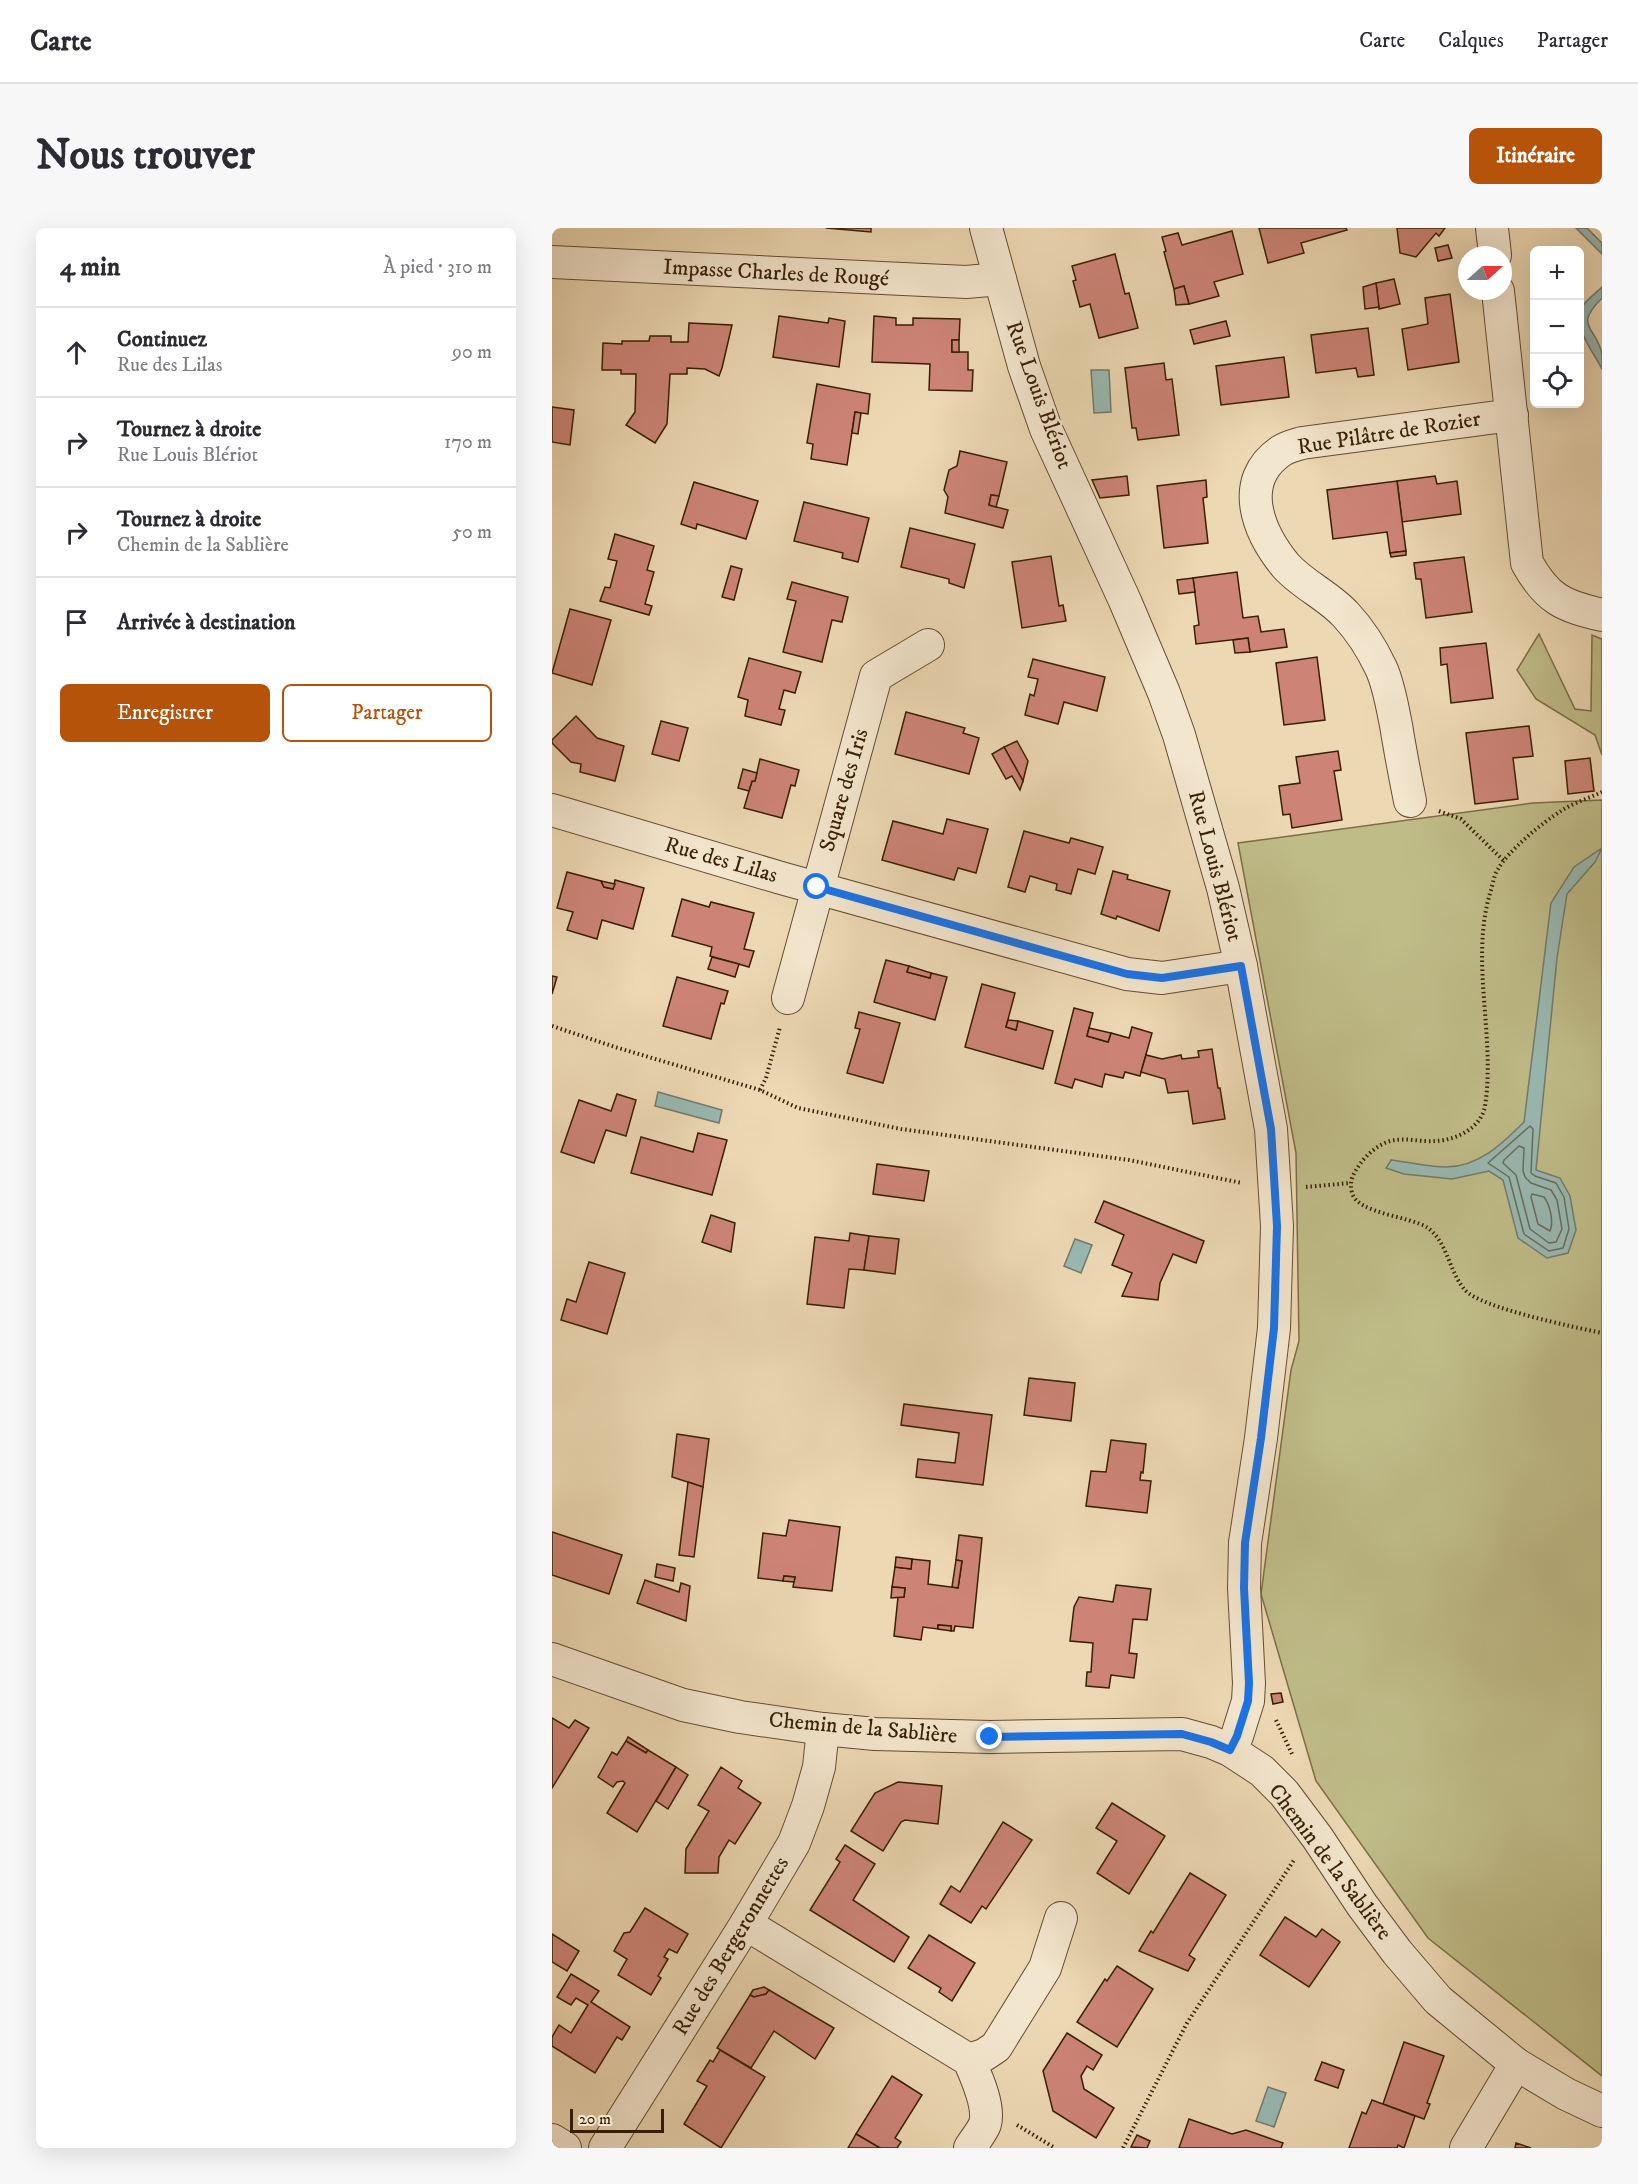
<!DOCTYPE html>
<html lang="fr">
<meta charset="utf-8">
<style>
body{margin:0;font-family:"IM FELL DW Pica",serif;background:#f7f7f7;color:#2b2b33}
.controls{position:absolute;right:18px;top:18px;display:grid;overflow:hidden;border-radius:9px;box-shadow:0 6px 24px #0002}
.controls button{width:54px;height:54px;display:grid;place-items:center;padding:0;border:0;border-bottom:2px solid #e1e1e2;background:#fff;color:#2b2b33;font:30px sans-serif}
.compass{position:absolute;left:906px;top:18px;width:54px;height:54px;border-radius:50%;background:#fff;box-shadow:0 6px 24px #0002;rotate:69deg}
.scale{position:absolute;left:18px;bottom:15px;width:94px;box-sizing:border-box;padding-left:6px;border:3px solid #381f04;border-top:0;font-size:16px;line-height:21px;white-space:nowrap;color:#381f04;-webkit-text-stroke:4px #f3e6ce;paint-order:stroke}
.stop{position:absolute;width:18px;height:18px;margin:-14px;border:4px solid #1a73e8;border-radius:50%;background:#fff}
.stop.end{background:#1a73e8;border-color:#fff;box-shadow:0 2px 6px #0008}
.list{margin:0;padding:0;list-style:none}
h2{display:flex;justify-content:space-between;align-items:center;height:78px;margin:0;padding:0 24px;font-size:26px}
h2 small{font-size:20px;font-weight:400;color:#7c7c81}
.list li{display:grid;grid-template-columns:39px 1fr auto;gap:18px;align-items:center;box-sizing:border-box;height:90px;padding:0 24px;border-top:2px solid #e1e1e2}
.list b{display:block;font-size:22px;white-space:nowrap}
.list p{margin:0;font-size:20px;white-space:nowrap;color:#7c7c81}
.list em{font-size:20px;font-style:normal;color:#7c7c81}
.actions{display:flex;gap:12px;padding:18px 24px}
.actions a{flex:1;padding:14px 0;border:2px solid #b45309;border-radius:9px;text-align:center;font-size:21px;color:#b45309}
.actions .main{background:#b45309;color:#fff}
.icon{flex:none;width:33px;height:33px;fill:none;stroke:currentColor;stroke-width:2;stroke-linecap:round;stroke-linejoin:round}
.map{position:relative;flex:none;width:1050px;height:1920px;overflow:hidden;border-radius:9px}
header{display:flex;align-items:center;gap:36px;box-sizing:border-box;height:84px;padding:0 30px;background:#fff;border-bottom:2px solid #e1e1e2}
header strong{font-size:28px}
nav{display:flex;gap:33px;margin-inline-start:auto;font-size:21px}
.intro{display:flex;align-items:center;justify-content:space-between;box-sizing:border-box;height:144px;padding:0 36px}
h1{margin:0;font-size:42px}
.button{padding:15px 27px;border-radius:9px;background:#b45309;color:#fff;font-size:21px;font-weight:700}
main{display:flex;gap:36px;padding:0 36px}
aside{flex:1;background:#fff;border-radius:9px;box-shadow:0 6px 24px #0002}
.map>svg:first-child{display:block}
.green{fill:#bfbc88;stroke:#7c6e46;stroke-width:1.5}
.water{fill:#99b9b2;stroke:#727b6c;stroke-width:1.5}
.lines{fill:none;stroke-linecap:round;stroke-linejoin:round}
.shore{stroke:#686c5b;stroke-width:1.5}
.building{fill:#cd8477;stroke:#381f04;stroke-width:1.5}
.minor-casing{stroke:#654d30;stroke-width:34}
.path{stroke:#381f04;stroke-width:4;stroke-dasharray:1.5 3;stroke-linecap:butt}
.minor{stroke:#f3e6ce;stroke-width:32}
.route{stroke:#1a73e8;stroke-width:8}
.labels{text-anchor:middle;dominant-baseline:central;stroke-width:5;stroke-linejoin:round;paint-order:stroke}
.street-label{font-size:22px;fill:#381f04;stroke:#f3e6ce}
</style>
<header>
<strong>Carte</strong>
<nav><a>Carte</a><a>Calques</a><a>Partager</a></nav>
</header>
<div class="intro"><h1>Nous trouver</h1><a class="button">Itinéraire</a></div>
<main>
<aside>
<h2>4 min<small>À pied · 310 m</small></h2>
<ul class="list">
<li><svg class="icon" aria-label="ahead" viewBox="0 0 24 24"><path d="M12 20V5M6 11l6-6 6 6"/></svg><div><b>Continuez</b><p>Rue des Lilas</p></div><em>90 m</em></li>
<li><svg class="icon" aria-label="right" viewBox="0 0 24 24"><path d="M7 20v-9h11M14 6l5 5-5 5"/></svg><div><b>Tournez à droite</b><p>Rue Louis Blériot</p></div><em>170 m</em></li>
<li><svg class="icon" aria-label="right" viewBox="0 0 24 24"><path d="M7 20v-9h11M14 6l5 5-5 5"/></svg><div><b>Tournez à droite</b><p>Chemin de la Sablière</p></div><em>50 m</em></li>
<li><svg class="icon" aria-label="arrive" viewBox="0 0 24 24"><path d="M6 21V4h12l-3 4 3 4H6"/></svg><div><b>Arrivée à destination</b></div></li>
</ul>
<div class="actions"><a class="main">Enregistrer</a><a>Partager</a></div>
</aside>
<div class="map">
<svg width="1050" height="1920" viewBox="0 0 1050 1920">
<rect width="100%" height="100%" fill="#ecd8b3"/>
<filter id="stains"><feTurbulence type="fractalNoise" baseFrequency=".00333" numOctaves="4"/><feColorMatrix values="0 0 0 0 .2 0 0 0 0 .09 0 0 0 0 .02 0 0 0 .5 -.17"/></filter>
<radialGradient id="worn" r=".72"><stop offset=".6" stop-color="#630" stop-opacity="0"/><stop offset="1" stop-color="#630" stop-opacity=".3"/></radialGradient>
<!-- green -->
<g class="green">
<polygon points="987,406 1023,481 1039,483 1040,407 1050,411 1050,527 1043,507 984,471 965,442"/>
<polygon points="1050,572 1050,1848 876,1710 764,1553 709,1366 739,1142 747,1113 744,925 686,615 981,575"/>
</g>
<!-- water -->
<g class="water">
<polygon points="1024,0 1035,0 1050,15 1050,26"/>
<path d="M1050,59v11c-29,29 -6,28 0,56 0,4 0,10 0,15 -8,-16 -31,-44 -20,-62 4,-7 14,-14 20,-20z"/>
<polygon points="539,142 557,142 559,184 542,185"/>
<path d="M1050,620l-7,14 -28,32 -10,64 -21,212 24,8 10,18 6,34 -8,23 -21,5 -29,-20 -15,-58 -14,-9 -37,8 -48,-5 -18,-6 5,-8c18,2 37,7 55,7 33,0 57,-24 78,-45l27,-219 23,-36z"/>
<polygon points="106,864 170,882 167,895 103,878"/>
<polygon points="523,1011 540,1017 529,1045 512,1038"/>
<polygon points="716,1859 734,1865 722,1899 704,1893"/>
</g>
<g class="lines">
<!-- shore -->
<g class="shore">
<polygon points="978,898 981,901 979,945 983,948 1004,955 1012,969 1017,1001 1011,1020 997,1023 972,1006 957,949 936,935"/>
<polygon points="967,918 972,920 971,943 973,949 979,955 999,962 1005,972 1010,1001 1004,1014 997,1015 978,1001 964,947 951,935 952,932"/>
<path d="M980,966l12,3c6,8 10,25 6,34l-12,-7 -7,-27z"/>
</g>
</g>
<!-- building -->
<g class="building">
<polygon points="274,0 319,0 319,4"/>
<polygon points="707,0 794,0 795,2 749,15 752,25 716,35"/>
<polygon points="845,0 893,0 887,8 884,5 864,29 848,25"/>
<polygon points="680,3 691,46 662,54 667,68 637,76 632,58 622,61 612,24 614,23 610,9 626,5 630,17"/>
<polygon points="896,17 900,30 886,33 883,20"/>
<polygon points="563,26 573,66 577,65 586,100 547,110 538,76 528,79 521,53 524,52 520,38"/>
<polygon points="842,51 848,76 827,81 824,55"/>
<polygon points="824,55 827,79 813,81 811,59"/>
<polygon points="632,58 637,76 624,77 622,61"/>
<polygon points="898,66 907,134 856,142 850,101 876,96 873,70"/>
<polygon points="227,88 276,95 277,90 293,93 287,139 221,129"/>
<polygon points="322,88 344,90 344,97 361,97 361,90 408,91 407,112 400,112 400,124 416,124 416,142 421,142 420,163 377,162 378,136 320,134"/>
<polygon points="674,93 678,108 642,116 638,102"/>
<polygon points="137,95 180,97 170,140 167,148 153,141 135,140 135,146 118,146 115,196 103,215 74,197 83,184 84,146 69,146 69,142 50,142 51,115 70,116 70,113 97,113 98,108 119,108 119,114 136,114"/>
<polygon points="816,100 822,147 806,149 804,140 764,145 759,107"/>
<rect x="400" y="112" width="7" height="12"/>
<polygon points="732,129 737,169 669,177 664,138"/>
<polygon points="612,135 614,152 620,151 627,207 586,212 584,200 580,200 573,140"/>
<polygon points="265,156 318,166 316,186 303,184 295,237 259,231 261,216 255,215"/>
<polygon points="0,179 22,182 18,217 0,214"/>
<polygon points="303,184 309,185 306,206 300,205"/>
<polygon points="408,223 455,234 447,268 439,267 437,277 456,282 451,300 393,285 396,269 392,262 397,242 405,238"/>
<polygon points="575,248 577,267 548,270 540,252"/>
<polygon points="883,248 885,256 905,253 909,286 850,294 845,253"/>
<polygon points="654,252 655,269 651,270 656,315 612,320 605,258"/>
<polygon points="845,253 854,323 838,325 835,304 781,311 775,262"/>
<polygon points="142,254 206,273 194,311 145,296 144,301 129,296"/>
<polygon points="439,267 447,268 444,279 437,277"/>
<polygon points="252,274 317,290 306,334 290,330 291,325 242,313"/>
<polygon points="358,300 423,316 412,360 397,355 397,351 349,339"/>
<polygon points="63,306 102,318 95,342 102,344 93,376 100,378 97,387 48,373 53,359 58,360 65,333 56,331"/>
<polygon points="854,323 854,327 839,329 838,325"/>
<polygon points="499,328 507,378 511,377 514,393 470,400 460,334"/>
<polygon points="912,329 920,384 874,390 869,351 864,351 862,335"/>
<polygon points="179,338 190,341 182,372 170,369"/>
<polygon points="685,344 691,390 706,388 709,404 732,401 735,419 698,424 696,410 644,416 642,398 647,397 641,350"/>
<polygon points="641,350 643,364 627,366 625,352"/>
<polygon points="240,354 296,369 290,394 280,392 270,434 231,424 244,373 235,371"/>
<polygon points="18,381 59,392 40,457 0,445"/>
<polygon points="696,410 698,424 683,425 681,412"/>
<polygon points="934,415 941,470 899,475 895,436 889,437 888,420"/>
<polygon points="765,429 773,492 732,497 724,435"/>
<polygon points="197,430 249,444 243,465 232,462 227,481 233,482 229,497 193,488 196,472 186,469"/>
<polygon points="481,431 553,449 545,483 512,474 506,496 473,487 478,466 482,468 486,451 476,449"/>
<polygon points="354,484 413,500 411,505 427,510 417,546 343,526"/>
<polygon points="24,488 45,510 72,518 63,553 28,544 29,536 19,534 0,515 0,512"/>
<polygon points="109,493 136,500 127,533 100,526"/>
<polygon points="977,498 981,528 961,530 966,571 923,576 914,505"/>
<polygon points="465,513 476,533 471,553 452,519"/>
<polygon points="452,519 471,553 468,562 460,548 454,551 440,526"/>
<polygon points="786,523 789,542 782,543 790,592 740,600 738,586 731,587 727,558 748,555 744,529"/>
<polygon points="1038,530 1042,563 1016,566 1013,533"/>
<polygon points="208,531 247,542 243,558 239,557 230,590 192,580 200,553 203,553"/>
<polygon points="191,541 205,545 203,553 200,553 197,563 186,560"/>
<polygon points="395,591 436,601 424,645 406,640 402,652 330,632 341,593 391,606"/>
<polygon points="472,603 517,615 519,610 551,619 543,646 526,641 519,666 504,662 505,656 478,648 473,664 456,659"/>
<polygon points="561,643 576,647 575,651 618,663 607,703 565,688 564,691 549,686"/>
<polygon points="15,644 49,653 52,659 61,661 63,652 92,660 81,701 50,692 45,711 15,702 21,684 5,680"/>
<polygon points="49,653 63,656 61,661 52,659"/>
<polygon points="130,671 157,679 159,674 202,685 192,721 202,723 197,739 158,728 160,719 120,708"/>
<polygon points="160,729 187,736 183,749 156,741"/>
<polygon points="334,732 357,738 355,744 378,750 379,745 395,749 383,792 322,774"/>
<polygon points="357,738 379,745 378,750 355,744"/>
<polygon points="0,748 5,749 0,766"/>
<polygon points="125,749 176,763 172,776 169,775 159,811 111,798"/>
<polygon points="430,756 463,765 454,799 464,802 466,793 501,803 491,841 413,819"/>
<polygon points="522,780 541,785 535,808 556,814 559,805 577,810 580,799 600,805 588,848 573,844 571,850 553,846 550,859 523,851 520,860 503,855"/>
<polygon points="307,784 348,795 331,855 295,845 308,801 303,800"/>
<polygon points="456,792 466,793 464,802 454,799"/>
<polygon points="537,800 559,805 556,814 535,808"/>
<polygon points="660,821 666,860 668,860 673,891 641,896 636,863 616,865 613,851 589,844 594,827 610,831 629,827 630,831 647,829 646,823"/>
<polygon points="65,866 84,872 74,908 54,902 42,935 9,924 27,872 59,883"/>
<polygon points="146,905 175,912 160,967 79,945 89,909 141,924"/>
<polygon points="325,936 377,943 372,973 321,966"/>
<polygon points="552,973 652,1013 644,1035 621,1026 608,1055 606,1072 570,1068 580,1045 560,1037 572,1007 543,994"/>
<polygon points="159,987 183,995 179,1024 150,1014"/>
<polygon points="298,1005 317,1008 312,1042 297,1041 292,1080 255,1076 263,1009 297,1013"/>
<polygon points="317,1008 347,1011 343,1046 312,1042"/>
<polygon points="37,1034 73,1045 55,1106 9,1092 15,1071 24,1074"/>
<polygon points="477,1150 523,1155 519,1193 472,1187"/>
<polygon points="352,1176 440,1187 431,1257 364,1249 366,1231 403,1235 407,1205 349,1197"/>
<polygon points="125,1206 157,1211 151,1259 120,1249"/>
<polygon points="559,1212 594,1216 591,1245 589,1244 588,1252 599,1253 595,1285 534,1278 539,1243 554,1244"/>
<polygon points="136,1254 151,1259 142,1329 127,1327"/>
<polygon points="237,1292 288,1299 280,1363 241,1359 243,1349 232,1348 231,1353 206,1350 211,1305 234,1308"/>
<polygon points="0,1304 70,1327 57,1366 0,1347"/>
<polygon points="407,1307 430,1310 421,1400 403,1398 402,1403 399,1403 399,1398 386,1397 386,1401 371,1399 369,1412 342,1408 346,1369 352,1369 353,1360 340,1359 343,1339 359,1341 360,1331 378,1333 376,1356 406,1360 410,1333 404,1332"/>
<polygon points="344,1329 360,1331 359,1341 343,1339"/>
<polygon points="404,1332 410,1333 406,1360 400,1359"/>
<polygon points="105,1336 123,1340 121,1353 103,1349"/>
<polygon points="232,1348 243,1349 242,1354 231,1353"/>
<polygon points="93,1352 127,1364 129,1355 138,1358 134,1393 85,1375"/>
<polygon points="564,1357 599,1361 595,1392 581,1391 577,1425 585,1426 582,1450 559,1447 557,1460 534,1458 535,1444 539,1444 541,1415 518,1413 522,1379 527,1369 561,1374"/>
<polygon points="340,1359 353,1360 352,1369 339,1370"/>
<polygon points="386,1397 399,1398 399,1403 386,1401"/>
<polygon points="729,1465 731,1474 721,1476 719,1466"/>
<polygon points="0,1490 17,1500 23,1492 37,1500 0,1560"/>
<polygon points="76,1509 96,1522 94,1525 74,1513"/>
<polygon points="74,1513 94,1525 96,1522 124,1539 85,1604 55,1585 73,1555 71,1553 65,1554 61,1559 46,1549 60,1524 65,1527"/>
<polygon points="124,1539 136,1547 116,1581 104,1573"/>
<polygon points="169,1539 190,1553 186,1560 209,1575 183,1616 177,1612 167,1629 166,1645 133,1645 134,1621 157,1583 146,1577"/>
<polygon points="346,1554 390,1558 386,1596 353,1592 349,1594 331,1623 299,1603 323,1565"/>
<polygon points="560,1575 613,1608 577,1666 545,1645 565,1613 544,1600"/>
<polygon points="451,1594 480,1612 434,1681 430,1678 419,1695 388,1676 399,1658 408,1664"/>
<polygon points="293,1617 323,1636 301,1672 357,1709 342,1734 258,1682 288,1634 284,1631"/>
<polygon points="638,1645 674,1667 637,1727 643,1731 636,1743 587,1723 599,1703 601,1705"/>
<polygon points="93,1680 136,1706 125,1725 117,1721 112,1729 116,1731 106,1748 109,1750 99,1767 66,1747 75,1731 62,1723 72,1705 78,1704"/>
<polygon points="733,1689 764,1709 770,1701 788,1714 757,1759 708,1727"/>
<polygon points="0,1706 27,1723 15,1743 0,1734"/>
<polygon points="377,1707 423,1735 400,1773 387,1764 389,1760 356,1740"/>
<polygon points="565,1738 601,1761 565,1819 525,1794 553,1751 555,1753"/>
<polygon points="19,1746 47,1763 39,1774 78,1799 70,1812 65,1809 43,1845 0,1818 0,1809 7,1797 19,1805 36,1777 24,1770 19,1777 5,1769"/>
<polygon points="212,1759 217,1762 214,1766 202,1769 198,1767 201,1762"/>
<polygon points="217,1762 282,1800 263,1831 222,1803 199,1840 165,1820 198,1767 202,1769 214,1766"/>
<polygon points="515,1805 550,1827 541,1842 535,1838 529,1848 532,1861 562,1880 544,1910 501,1883 491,1843"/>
<polygon points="852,1814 892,1828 875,1875 878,1876 872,1891 831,1876"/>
<polygon points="168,1822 213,1849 169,1920 132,1896 155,1858 145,1853 158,1832 161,1834"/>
<polygon points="770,1834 792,1842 786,1860 763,1852"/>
<polygon points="340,1848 370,1867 343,1910 349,1914 345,1920 328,1920 304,1906"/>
<polygon points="820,1872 863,1888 852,1920 846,1917 845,1920 797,1920 810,1884 814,1886"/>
<polygon points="637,1891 680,1906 694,1902 731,1915 729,1920 627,1920"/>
<polygon points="304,1906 328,1920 296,1920"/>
<polygon points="585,1907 598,1913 595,1920 579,1919"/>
<polygon points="964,1915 979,1920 963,1920"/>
</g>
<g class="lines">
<!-- minor casing -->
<g class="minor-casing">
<g id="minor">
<polyline points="434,0 472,138 494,201 573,373 612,465 627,507 671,660 689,738 719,901 725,998 722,1100 709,1210 693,1315 692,1360 697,1455 696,1473 685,1508 678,1522"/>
<polyline points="940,0 943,27"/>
<polyline points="0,34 414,54 448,51"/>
<path d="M946,63l29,272c20,36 36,43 75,52"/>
<path d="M858,573c-5,-25 -10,-51 -14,-76 -4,-19 -7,-40 -15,-57 -9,-19 -21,-38 -35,-53 -17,-19 -43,-30 -60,-49 -28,-34 -49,-85 -5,-115 6,-4 14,-6 21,-8l210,-28"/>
<polyline points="0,582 229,650 575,746 610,750 689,738"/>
<polyline points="236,770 324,448 376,417"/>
<polyline points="0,1431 131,1477 188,1489 271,1501 323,1506 438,1509 630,1506 659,1514 678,1522 710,1543 732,1565 765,1609 810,1677 845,1724 886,1772 964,1836 1014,1866 1050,1883"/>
<path d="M194,1696l223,136c7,16 21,46 16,64 -3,8 -11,17 -15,24"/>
<polyline points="417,1832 432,1827 444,1819 493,1740 509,1690"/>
<polyline points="0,1912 13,1920"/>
<polyline points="53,1920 194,1696 242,1615 256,1578 267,1539 271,1501"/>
<polyline points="914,1920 964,1836"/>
</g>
</g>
<!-- path -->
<g class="path">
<path d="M1050,564c-13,6 -29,11 -41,19 -18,11 -53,40 -63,58 -4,6 -5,14 -7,21 -22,70 5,145 -6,216 -4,23 -31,35 -52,35 -12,1 -25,-3 -37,-1 -14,1 -28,13 -36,24 -7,10 -11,17 -8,29 6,21 58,23 76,35 20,15 21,44 37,62 16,18 109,37 137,43"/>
<polyline points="887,583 909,591 952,633"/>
<polyline points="0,798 63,819 208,862 246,880 349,901 577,932 690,955"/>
<polyline points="208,862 214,850 228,799"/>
<polyline points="754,959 798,955"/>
<polyline points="724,1492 740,1526"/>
<polyline points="465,1897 503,1920"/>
<polyline points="571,1920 635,1795 742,1632"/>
</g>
<!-- minor -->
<use href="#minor" class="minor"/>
</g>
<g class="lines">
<!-- route -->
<polyline class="route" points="265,659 575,746 610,750 689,738 719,901 725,998 722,1100 709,1210 693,1315 692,1360 697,1455 696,1473 685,1508 678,1522 659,1514 630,1506 438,1509"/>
</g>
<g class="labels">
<!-- street labels -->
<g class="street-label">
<text transform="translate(224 45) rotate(3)">Impasse Charles de Rougé</text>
<text transform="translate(487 167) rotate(70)">Rue Louis Blériot</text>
<text transform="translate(837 205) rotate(-9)">Rue Pilâtre de Rozier</text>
<text transform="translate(292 562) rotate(-74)">Square des Iris</text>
<text transform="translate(169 632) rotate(16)">Rue des Lilas</text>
<text transform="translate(663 638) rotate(75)">Rue Louis Blériot</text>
<text transform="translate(311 1500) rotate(5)">Chemin de la Sablière</text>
<text transform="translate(778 1634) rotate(53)">Chemin de la Sablière</text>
<text transform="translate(179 1718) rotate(-59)">Rue des Bergeronnettes</text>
</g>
</g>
<rect width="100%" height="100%" filter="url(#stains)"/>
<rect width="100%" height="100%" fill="url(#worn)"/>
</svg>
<div class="controls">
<button>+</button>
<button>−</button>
<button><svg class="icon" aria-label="locate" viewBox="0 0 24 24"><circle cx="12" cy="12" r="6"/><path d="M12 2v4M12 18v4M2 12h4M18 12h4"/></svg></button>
</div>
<svg class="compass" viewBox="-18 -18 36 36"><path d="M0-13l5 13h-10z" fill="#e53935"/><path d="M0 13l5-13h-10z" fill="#7c7c81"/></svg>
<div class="scale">20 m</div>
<div class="stop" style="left:265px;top:659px"></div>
<div class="stop end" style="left:438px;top:1509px"></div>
</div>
</main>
